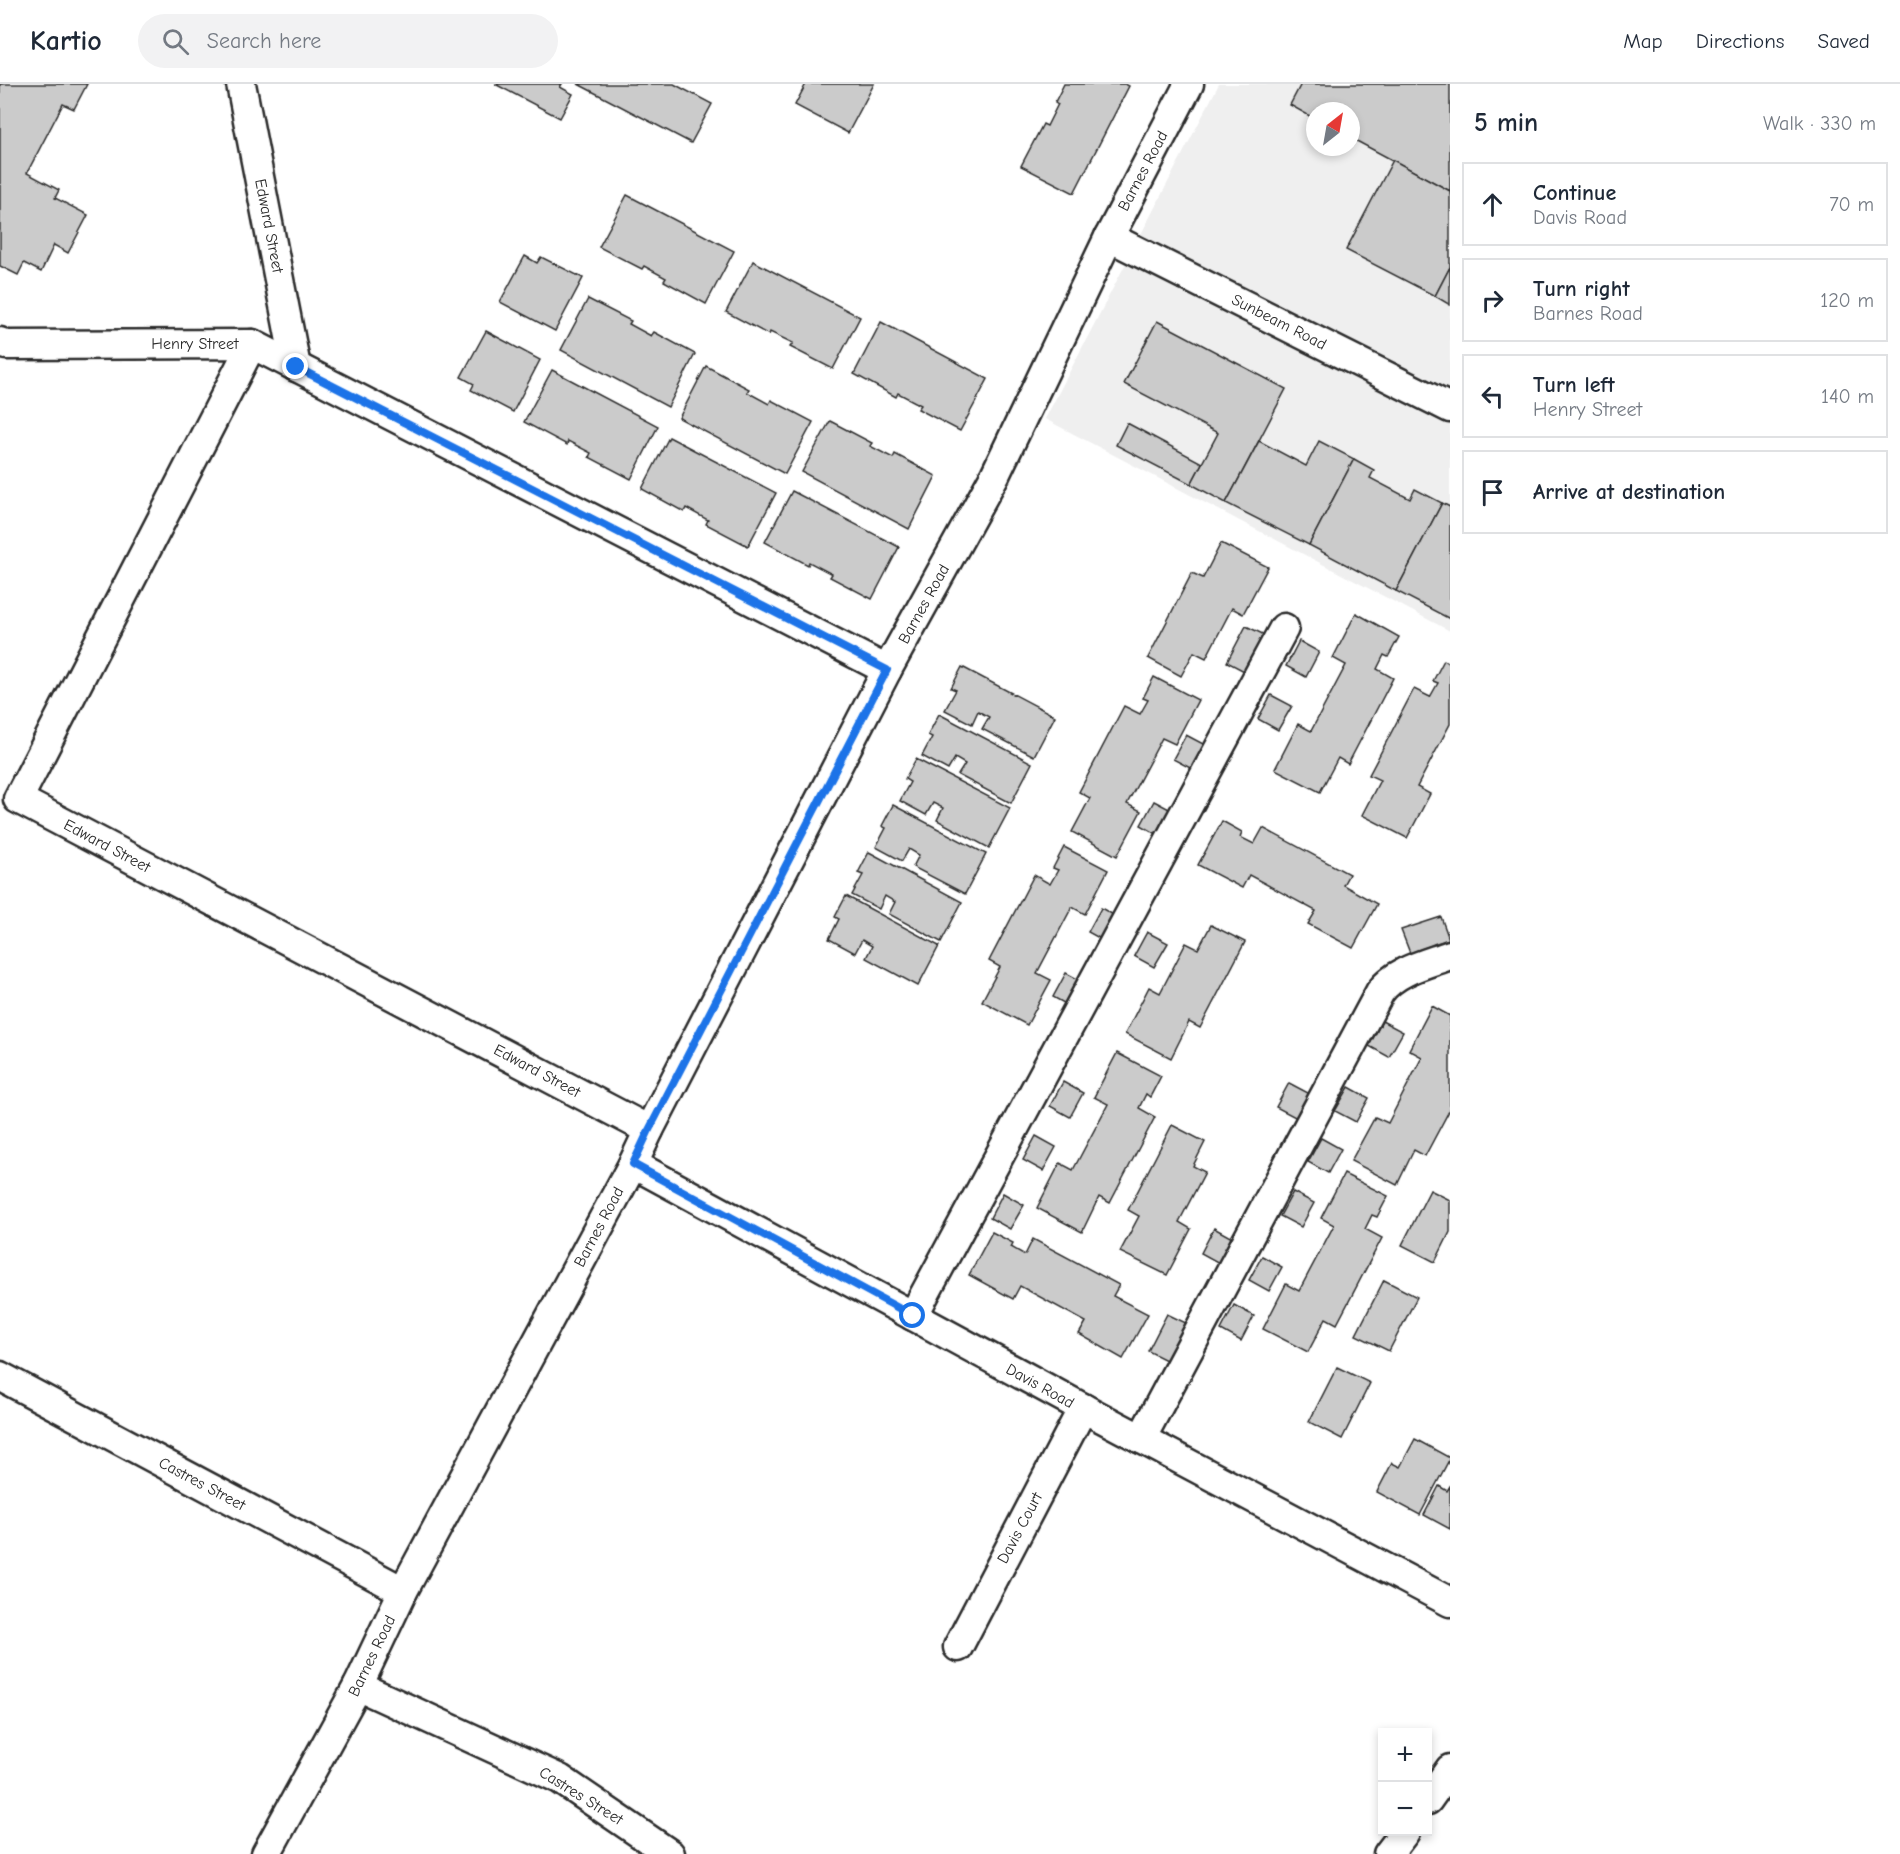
<!DOCTYPE html>
<meta charset="utf-8">
<style>
body{margin:0;font-family:"Comic Neue",sans-serif;background:#f2f2f3;color:#1f2937}
.controls{position:absolute;right:18px;bottom:18px;display:grid;overflow:hidden;border-radius:0px;box-shadow:0 3px 9px #0003}
.controls button{width:54px;height:54px;display:grid;place-items:center;padding:0;border:0;border-bottom:2px solid #e0e1e3;background:#fff;color:#1f2937;font:30px sans-serif}
.compass{position:absolute;left:1306px;top:18px;width:54px;height:54px;border-radius:50%;background:#fff;box-shadow:0 3px 9px #0003;rotate:31deg}
.stop{position:absolute;width:18px;height:18px;margin:-14px;border:4px solid #1a73e8;border-radius:50%;background:#fff}
.stop.end{background:#1a73e8;border-color:#fff;box-shadow:0 2px 6px #0008}
.list{margin:0;padding:0;list-style:none}
h2{display:flex;justify-content:space-between;align-items:center;height:78px;margin:0;padding:0 24px;font-size:26px}
h2 small{font-size:20px;font-weight:400;color:#747a83}
.list li{display:grid;grid-template-columns:39px 1fr auto;gap:18px;align-items:center;box-sizing:border-box;height:84px;margin:0 12px 12px;padding:0 12px;border:2px solid #e0e1e3;border-radius:0px}
.list b{display:block;font-size:22px;white-space:nowrap}
.list p{margin:0;font-size:20px;white-space:nowrap;color:#747a83}
.list em{font-size:20px;font-style:normal;color:#747a83}
.icon{flex:none;width:33px;height:33px;fill:none;stroke:currentColor;stroke-width:2;stroke-linecap:round;stroke-linejoin:round}
.map{position:relative;flex:none;width:1450px;height:1770px;overflow:hidden}
header{display:flex;align-items:center;gap:36px;box-sizing:border-box;height:84px;padding:0 30px;background:#fff;border-bottom:2px solid #e0e1e3}
header strong{font-size:28px}
nav{display:flex;gap:33px;margin-inline-start:auto;font-size:21px}
.search{width:420px;height:54px;background:#f2f2f3;display:flex;align-items:center;gap:15px;box-sizing:border-box;padding:0 21px;border-radius:33px;color:#747a83;font-size:22px}
main{display:flex}
aside{flex:1;background:#fff}
.map>svg:first-child{display:block}
.built{fill:#efefef;fill-rule:evenodd}
.building{fill:#cbcbcb;stroke:#2b2b2b;stroke-width:1.5}
.lines{fill:none;stroke-linecap:round;stroke-linejoin:round}
.street-casing{stroke:#2b2b2b;stroke-width:33}
.street{stroke:#fff;stroke-width:28}
.route{stroke:#1a73e8;stroke-width:8}
.labels{text-anchor:middle;dominant-baseline:central;stroke-width:6;stroke-linejoin:round;paint-order:stroke}
.street-label{font-size:16px;fill:#2b2b2b;stroke:#fff}
</style>
<header>
<strong>Kartio</strong>
<div class="search"><svg class="icon" aria-label="search" viewBox="0 0 24 24"><circle cx="10" cy="10" r="6"/><path d="M15 15l6 6"/></svg>Search here</div>
<nav><a>Map</a><a>Directions</a><a>Saved</a></nav>
</header>
<main>
<div class="map">
<svg width="1450" height="1770" viewBox="0 0 1450 1770">
<rect width="100%" height="100%" fill="#fff"/>
<filter id="ink" filterUnits="userSpaceOnUse"><feTurbulence type="fractalNoise" baseFrequency=".0167" numOctaves="2"/><feDisplacementMap in="SourceGraphic" scale="12" xChannelSelector="R" yChannelSelector="G"/><feConvolveMatrix kernelMatrix="1 2 1 2 8 2 1 2 1" color-interpolation-filters="sRGB"/></filter>
<g filter="url(#ink)">
<!-- built -->
<path class="built" d="M1219,0h231v547l-405,-212zM1315,27h36v36h-36z"/>
<!-- building -->
<g class="building">
<polygon points="0,0 87,0 74,25 63,20 27,89 59,106 55,114 88,131 68,169 54,161 41,188 24,179 18,191 0,182"/>
<polygon points="495,0 562,0 560,3 573,10 560,34"/>
<polygon points="578,0 674,0 712,20 691,59"/>
<polygon points="806,0 874,0 848,49 795,21"/>
<polygon points="1064,0 1125,0 1129,2 1074,109 1021,82 1043,40 1047,42 1058,20 1055,18"/>
<polygon points="1301,0 1450,0 1450,107 1351,54 1351,27 1315,27 1315,35 1290,21"/>
<polygon points="1393,76 1450,107 1450,183 1435,212 1346,166"/>
<polygon points="627,111 734,167 706,220 664,197 666,194 644,182 642,185 599,163"/>
<polygon points="525,172 537,179 541,173 583,194 555,247 500,218"/>
<polygon points="753,177 860,233 833,285 790,263 793,259 770,248 769,251 726,228"/>
<polygon points="1450,183 1450,221 1435,212"/>
<polygon points="588,215 631,237 629,240 651,252 654,248 695,270 668,323 561,266"/>
<polygon points="1157,237 1286,305 1226,419 1191,400 1218,349 1124,300"/>
<polygon points="881,238 988,295 960,347 918,325 921,321 898,309 896,313 854,290"/>
<polygon points="486,247 540,276 513,328 471,306 474,300 461,293"/>
<polygon points="706,282 749,305 747,308 769,320 771,316 813,338 785,390 679,334"/>
<polygon points="552,286 658,342 631,395 589,373 591,369 568,357 567,361 524,338"/>
<polygon points="830,337 872,359 870,362 893,374 895,370 936,392 909,445 802,388"/>
<polygon points="1127,339 1202,379 1191,400 1116,361"/>
<polygon points="669,353 776,409 748,462 706,440 708,436 686,424 684,428 642,405"/>
<polygon points="1259,357 1306,382 1319,357 1354,375 1309,461 1226,419"/>
<polygon points="1354,375 1374,386 1370,394 1410,415 1415,405 1442,419 1396,507 1309,461"/>
<polygon points="792,407 899,463 872,515 830,493 832,490 809,478 808,481 765,458"/>
<polygon points="1442,419 1450,423 1450,535 1396,507"/>
<polygon points="1221,459 1268,483 1243,530 1232,524 1206,574 1194,568 1181,592 1148,574 1192,489 1203,494"/>
<polygon points="1356,529 1399,553 1388,573 1384,571 1377,585 1393,594 1348,680 1338,674 1320,708 1275,685 1298,640 1311,647 1346,581 1333,574"/>
<polygon points="1246,542 1267,552 1248,589 1227,578"/>
<polygon points="1299,557 1319,568 1306,593 1286,582"/>
<polygon points="1444,576 1450,580 1450,640 1417,703 1430,710 1407,754 1362,731 1380,696 1369,691 1414,605 1430,613 1438,599 1433,597"/>
<polygon points="962,583 1055,632 1034,672 982,645 989,633 978,627 972,640 945,626 956,606 951,604"/>
<polygon points="1154,593 1198,616 1175,660 1162,654 1127,720 1141,727 1117,772 1072,748 1090,714 1079,708 1124,622 1140,630 1148,616 1143,614"/>
<polygon points="1271,611 1292,622 1278,646 1258,635"/>
<polygon points="939,630 1032,679 1011,719 958,691 965,680 955,674 948,686 922,672 932,653 928,651"/>
<polygon points="1186,651 1207,662 1194,686 1173,675"/>
<polygon points="916,675 1010,724 989,764 937,736 943,724 933,719 926,731 900,717 910,698 905,695"/>
<polygon points="1154,717 1175,728 1162,753 1141,741"/>
<polygon points="893,721 986,770 965,810 913,783 919,771 909,765 902,777 876,763 886,744 882,742"/>
<polygon points="1222,737 1242,748 1240,753 1254,760 1263,744 1349,790 1343,801 1377,820 1353,864 1308,840 1316,827 1249,791 1242,804 1198,781"/>
<polygon points="1064,763 1108,786 1085,830 1072,823 1037,889 1051,896 1027,941 982,917 1000,883 989,877 1034,791 1050,800 1058,786 1053,784"/>
<polygon points="869,768 962,818 941,858 889,830 895,818 885,812 879,825 852,811 863,791 858,789"/>
<polygon points="846,812 939,862 918,902 866,874 872,862 862,856 855,869 829,855 839,835 835,833"/>
<polygon points="1101,824 1121,835 1108,859 1088,848"/>
<polygon points="1441,833 1449,855 1410,869 1401,846"/>
<polygon points="1211,841 1245,858 1200,944 1189,938 1171,974 1125,950 1149,903 1160,909 1186,859 1198,865"/>
<polygon points="1147,848 1168,859 1154,883 1134,872"/>
<polygon points="1066,889 1087,900 1073,924 1053,913"/>
<polygon points="1432,922 1450,932 1450,1025 1425,1072 1414,1066 1397,1101 1351,1077 1375,1033 1388,1039 1422,973 1409,966"/>
<polygon points="1382,937 1403,948 1389,973 1369,962"/>
<polygon points="1117,969 1161,992 1150,1013 1146,1010 1139,1024 1155,1033 1110,1119 1099,1113 1082,1148 1037,1124 1060,1079 1073,1086 1108,1020 1094,1013"/>
<polygon points="1063,998 1083,1009 1070,1033 1050,1022"/>
<polygon points="1289,999 1310,1010 1297,1034 1276,1023"/>
<polygon points="1349,1003 1369,1014 1356,1038 1335,1027"/>
<polygon points="1172,1041 1205,1058 1193,1082 1205,1088 1179,1138 1191,1145 1167,1191 1120,1168 1139,1132 1128,1126"/>
<polygon points="1036,1052 1056,1063 1043,1087 1023,1076"/>
<polygon points="1321,1054 1341,1065 1328,1089 1308,1078"/>
<polygon points="1344,1090 1388,1112 1377,1133 1372,1131 1365,1145 1382,1154 1337,1240 1326,1234 1308,1268 1263,1245 1286,1200 1299,1207 1334,1141 1321,1134"/>
<polygon points="1430,1106 1450,1116 1450,1148 1435,1178 1402,1161"/>
<polygon points="1293,1108 1314,1119 1301,1143 1280,1132"/>
<polygon points="1003,1109 1024,1121 1010,1145 990,1134"/>
<polygon points="1214,1144 1234,1155 1221,1180 1201,1169"/>
<polygon points="992,1148 1013,1159 1011,1163 1025,1171 1033,1155 1119,1201 1113,1212 1148,1230 1123,1275 1079,1250 1086,1238 1020,1202 1013,1215 969,1191"/>
<polygon points="1262,1172 1282,1183 1269,1207 1249,1196"/>
<polygon points="1384,1196 1417,1213 1389,1267 1356,1251"/>
<polygon points="1234,1221 1254,1232 1241,1257 1221,1246"/>
<polygon points="1167,1230 1188,1240 1170,1278 1148,1267"/>
<polygon points="1337,1283 1370,1299 1342,1355 1309,1338"/>
<polygon points="1415,1355 1450,1374 1420,1431 1377,1408 1392,1379 1400,1383"/>
<polygon points="1439,1402 1447,1407 1450,1402 1450,1445 1424,1431"/>
</g>
<g class="lines">
<!-- street casing -->
<g class="street-casing">
<g id="street">
<polyline points="241,0 296,283"/>
<polyline points="1109,153 1450,324"/>
<polyline points="0,258 6,261 252,260 887,586"/>
<polyline points="252,260 18,715 649,1046"/>
<polyline points="633,1080 1083,1324 1450,1518"/>
<polyline points="913,1232 1284,544"/>
<polyline points="0,1292 403,1507"/>
<path d="M1141,1355l239,-447c16,-22 46,-28 70,-37"/>
<polyline points="958,1563 1083,1324"/>
<polyline points="358,1602 560,1695 670,1770"/>
<polyline points="1428,1716 1450,1685"/>
<polyline points="266,1770 358,1602 403,1507 633,1080 649,1046 887,586 995,391 1109,153 1189,0"/>
<polyline points="1388,1770 1405,1748"/>
</g>
</g>
<!-- street -->
<use href="#street" class="street"/>
</g>
</g>
<g class="lines" filter="url(#ink)">
<!-- route -->
<polyline class="route" points="296,283 887,586 649,1046 633,1080 913,1232"/>
</g>
<g class="labels">
<!-- street labels -->
<g class="street-label">
<text transform="translate(1143 87) rotate(-62)">Barnes Road</text>
<text transform="translate(269 142) rotate(79)">Edward Street</text>
<text transform="translate(1279 238) rotate(27)">Sunbeam Road</text>
<text x="195" y="260">Henry Street</text>
<text transform="translate(924 520) rotate(-61)">Barnes Road</text>
<text transform="translate(107 762) rotate(28)">Edward Street</text>
<text transform="translate(537 987) rotate(28)">Edward Street</text>
<text transform="translate(599 1143) rotate(-62)">Barnes Road</text>
<text transform="translate(1040 1302) rotate(29)">Davis Road</text>
<text transform="translate(202 1400) rotate(28)">Castres Street</text>
<text transform="translate(1020 1444) rotate(-62)">Davis Court</text>
<text transform="translate(372 1572) rotate(-64)">Barnes Road</text>
<text transform="translate(581 1712) rotate(32)">Castres Street</text>
</g>
</g>
</svg>
<div class="controls">
<button>+</button>
<button>−</button>
</div>
<svg class="compass" viewBox="-18 -18 36 36"><path d="M0-13l5 13h-10z" fill="#e53935"/><path d="M0 13l5-13h-10z" fill="#747a83"/></svg>
<div class="stop" style="left:913px;top:1232px"></div>
<div class="stop end" style="left:296px;top:283px"></div>
</div>
<aside>
<h2>5 min<small>Walk · 330 m</small></h2>
<ul class="list">
<li><svg class="icon" aria-label="ahead" viewBox="0 0 24 24"><path d="M12 20V5M6 11l6-6 6 6"/></svg><div><b>Continue</b><p>Davis Road</p></div><em>70 m</em></li>
<li><svg class="icon" aria-label="right" viewBox="0 0 24 24"><path d="M7 20v-9h11M14 6l5 5-5 5"/></svg><div><b>Turn right</b><p>Barnes Road</p></div><em>120 m</em></li>
<li><svg class="icon" aria-label="left" viewBox="0 0 24 24"><path d="M17 20v-9H6M10 6l-5 5 5 5"/></svg><div><b>Turn left</b><p>Henry Street</p></div><em>140 m</em></li>
<li><svg class="icon" aria-label="arrive" viewBox="0 0 24 24"><path d="M6 21V4h12l-3 4 3 4H6"/></svg><div><b>Arrive at destination</b></div></li>
</ul>
</aside>
</main>
